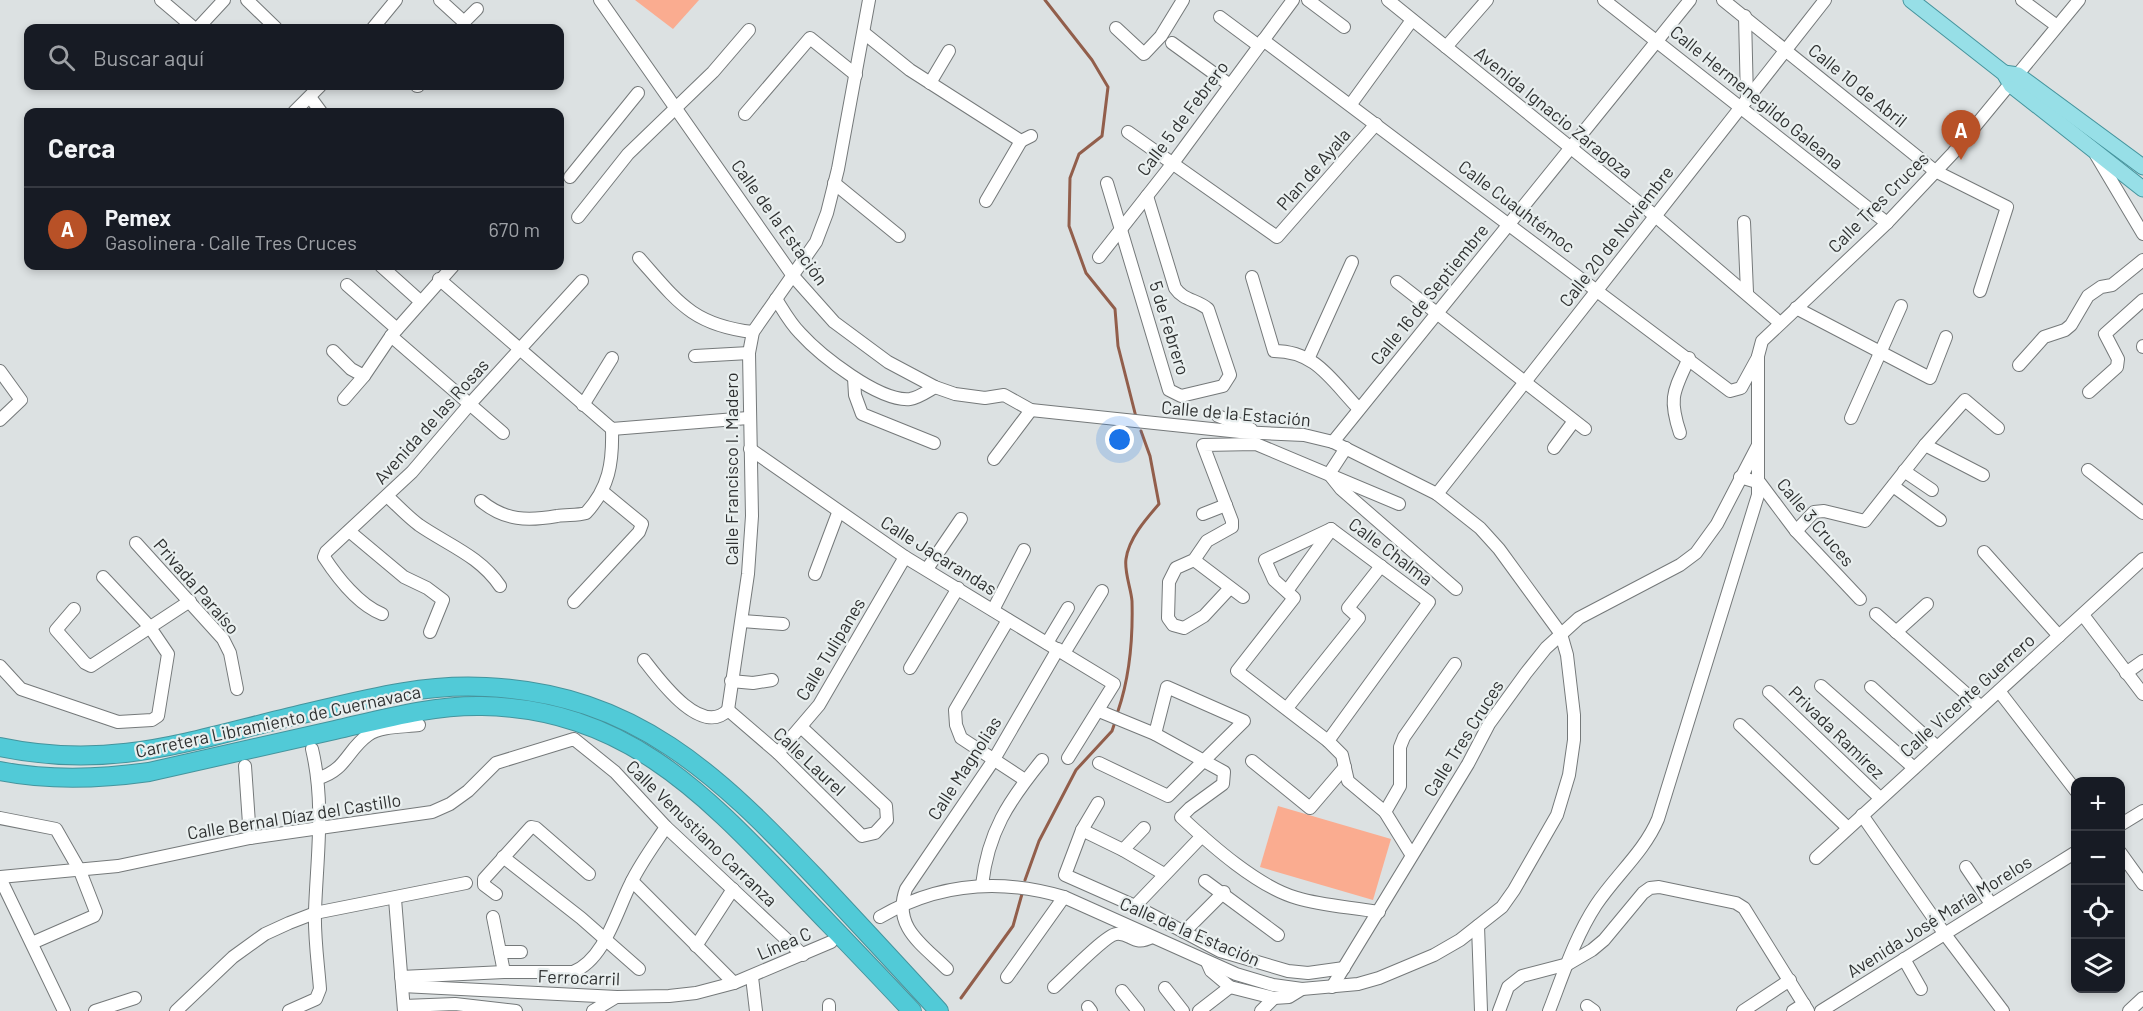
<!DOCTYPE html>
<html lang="es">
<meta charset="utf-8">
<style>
body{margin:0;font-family:Barlow,sans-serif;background:#20242c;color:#f1f3f6}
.controls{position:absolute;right:18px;bottom:18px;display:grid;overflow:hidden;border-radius:12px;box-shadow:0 3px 9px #0003}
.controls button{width:54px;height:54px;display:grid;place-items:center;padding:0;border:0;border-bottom:2px solid #363941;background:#171b24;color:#f1f3f6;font:30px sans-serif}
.you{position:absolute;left:1120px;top:440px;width:21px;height:21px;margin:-15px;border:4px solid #fff;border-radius:50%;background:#1a73e8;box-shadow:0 0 0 9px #1a73e833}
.badge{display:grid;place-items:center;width:39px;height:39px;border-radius:50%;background:#b85127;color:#fff;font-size:20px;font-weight:700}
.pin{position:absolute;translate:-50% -50px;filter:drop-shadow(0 2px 3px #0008)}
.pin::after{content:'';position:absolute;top:32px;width:21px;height:18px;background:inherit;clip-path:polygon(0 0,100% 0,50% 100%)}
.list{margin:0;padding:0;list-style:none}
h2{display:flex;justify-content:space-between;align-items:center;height:78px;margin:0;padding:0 24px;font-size:26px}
h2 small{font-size:20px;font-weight:400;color:#9ea1a6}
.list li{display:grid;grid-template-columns:39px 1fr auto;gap:18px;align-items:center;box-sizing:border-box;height:84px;padding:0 24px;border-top:2px solid #363941}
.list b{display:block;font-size:22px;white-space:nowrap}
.list p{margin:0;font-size:20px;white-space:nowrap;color:#9ea1a6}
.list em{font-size:20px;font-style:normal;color:#9ea1a6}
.icon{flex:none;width:33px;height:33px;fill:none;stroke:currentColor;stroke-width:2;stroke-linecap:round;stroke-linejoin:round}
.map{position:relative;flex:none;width:2143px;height:1011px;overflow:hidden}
.search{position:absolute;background:#171b24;box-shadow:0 3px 9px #0003;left:24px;top:24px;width:540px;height:66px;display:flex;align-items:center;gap:15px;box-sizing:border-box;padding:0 21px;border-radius:12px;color:#9ea1a6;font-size:22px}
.panel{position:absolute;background:#171b24;box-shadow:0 3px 9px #0003;left:24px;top:108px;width:540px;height:162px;border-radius:12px}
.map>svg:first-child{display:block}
.green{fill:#faac90}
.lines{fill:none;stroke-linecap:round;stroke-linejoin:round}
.stream{stroke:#925e4b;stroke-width:3}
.minor-casing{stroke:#75797a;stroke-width:14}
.major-casing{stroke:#45949d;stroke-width:17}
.highway-casing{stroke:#45949d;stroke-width:20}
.minor{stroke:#fff;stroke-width:12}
.major{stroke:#97dfe7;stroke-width:15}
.highway{stroke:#51cad7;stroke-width:18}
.labels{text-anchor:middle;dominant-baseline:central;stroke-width:4.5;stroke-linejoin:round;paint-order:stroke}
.street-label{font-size:18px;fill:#2f3131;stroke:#e9efef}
</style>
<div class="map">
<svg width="2143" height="1011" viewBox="0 0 2143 1011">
<rect width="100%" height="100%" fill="#dce1e2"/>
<!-- green -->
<g class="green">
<polygon points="635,0 699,0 673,29"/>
<polygon points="1278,806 1391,839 1373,900 1260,867"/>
</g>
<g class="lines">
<!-- stream -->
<g class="stream">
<polyline points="1045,0 1092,60 1108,87 1102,136 1079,154 1070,178 1069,226 1086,273 1115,309 1118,346 1136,417"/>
<path d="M1118,711c12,-35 15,-73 14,-110 -1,-13 -8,-29 -6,-42 3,-21 20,-40 33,-55l-9,-48 -9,-25"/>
<polyline points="1025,880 1039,841 1076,770 1112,731 1114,725"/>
<polyline points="961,998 1013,926 1022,894"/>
</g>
<!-- minor casing -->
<g class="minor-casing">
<g id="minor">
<polyline points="161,0 194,28"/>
<polyline points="247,0 276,28"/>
<polyline points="440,0 464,22 477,9"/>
<path d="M600,0l193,276 41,46 54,40 47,25 20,7 30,4 19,-3 27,15 209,22 64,3 29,7 104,52 43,34 19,21 62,85 6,21 7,60v25l-5,35 -12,40 -43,75 -12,17 -42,33 -26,15 -55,23 -21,6 -56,5 -29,-4 -37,-11 -172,-77c-64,-19 -126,-14 -184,20"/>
<polyline points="1308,0 1344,27"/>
<polyline points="1388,0 1654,215 1780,323"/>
<polyline points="1604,0 1887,223"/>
<polyline points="1723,0 1935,171 2007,207 1980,291"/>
<polyline points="2022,0 2057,26"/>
<polyline points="1745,16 1747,100"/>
<polyline points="1220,17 1259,46"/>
<polyline points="198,28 224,0"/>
<polyline points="373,28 396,0"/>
<polyline points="1116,28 1144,54 1161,36 1183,0"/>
<polyline points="864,33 910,70 1021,141 1031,136"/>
<polyline points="1263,40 1730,391 1741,388 1758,357"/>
<polyline points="1172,43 1230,85"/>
<polyline points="1446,47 1487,0"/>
<polyline points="930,83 949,51"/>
<polyline points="417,86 418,86"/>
<polyline points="310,97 321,112"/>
<polyline points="1351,104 1412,20"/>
<polyline points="294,112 320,86"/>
<polyline points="745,114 810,38 856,75"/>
<polyline points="1128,132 1277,237 1376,124"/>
<polyline points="2096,155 2143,234"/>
<polyline points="570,177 638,93"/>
<polyline points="834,183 899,236"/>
<path d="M1107,183l62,207 12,6 42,-10 7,-11 -22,-66c-12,-10 -24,-8 -33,-21l-28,-92"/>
<polyline points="986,201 1021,141"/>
<polyline points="578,217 628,154 713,72 749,30"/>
<polyline points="1744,222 1747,292"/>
<polyline points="1099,257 1173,163 1293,0"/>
<path d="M639,258c38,43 53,67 114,74"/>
<polyline points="381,266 420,301"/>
<path d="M1252,277l22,74c42,0 57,29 85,58"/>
<polyline points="439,279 612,429 748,418"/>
<polyline points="1397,282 1585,429"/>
<polyline points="347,285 397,329"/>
<path d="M776,299c7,11 14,24 24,34 20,22 79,69 110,66 8,-1 18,-8 25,-12"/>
<polyline points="1796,308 1930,378 1946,337"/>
<polyline points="391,336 503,433"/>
<polyline points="2143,347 2143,346"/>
<polyline points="333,351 351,369 364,376"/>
<polyline points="695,356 749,353"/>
<polyline points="1309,357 1352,262"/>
<polyline points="2019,365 2044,337 2065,330 2071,325 2088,296 2101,287 2112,285 2143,260"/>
<polyline points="0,371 21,400 0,420"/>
<polyline points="854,378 855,395 862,414 934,443"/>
<polyline points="2089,392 2117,367 2118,359 2105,334 2143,300"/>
<polyline points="344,399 364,376 391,336 453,266"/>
<polyline points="583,405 612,358"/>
<polyline points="1218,416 1251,429"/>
<polyline points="1851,418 1901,306"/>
<path d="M1680,433c-12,-36 -6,-42 9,-75"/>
<polyline points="1333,442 1690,0"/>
<polyline points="1925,445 1983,475"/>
<polyline points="1346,448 1329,474 1341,489 1456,589"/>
<polyline points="1554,448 1574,421"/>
<polyline points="750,449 905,557 1114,684 1068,758"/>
<polyline points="994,459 1031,410"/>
<polyline points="2088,470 2143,513"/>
<polyline points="1904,471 1932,490"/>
<polyline points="1740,477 1760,483 1796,531 1860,599"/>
<polyline points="1893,486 1940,520"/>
<polyline points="1437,494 1825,0"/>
<path d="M388,497c10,9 20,20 31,28 29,20 61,31 81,61"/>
<path d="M481,501c24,20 47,20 76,15 10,-2 19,0 29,-3 23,-25 27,-50 26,-84"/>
<polyline points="1203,514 1226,505"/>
<polyline points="1331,529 1265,560 1274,580 1294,598 1237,671 1328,741 1342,755 1348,781 1385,812 1411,854"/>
<polyline points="349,531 404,577 427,588 443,600 430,632"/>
<polyline points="1796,531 1814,512 1824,511 1865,521 1925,445 1965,400 1998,428"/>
<polyline points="136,543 223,639 230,653 237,689"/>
<polyline points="1984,552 2059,636"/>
<polyline points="1194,560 1243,597"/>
<polyline points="927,569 961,519"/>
<polyline points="815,574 838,513"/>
<polyline points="1230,588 1204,616 1184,628 1173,625 1168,618 1169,582 1176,568 1194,560 1207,541 1232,527 1232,521 1203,445 1256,444 1399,504"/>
<polyline points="1287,591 1331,530"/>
<polyline points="574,602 639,532 642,524 603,492"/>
<polyline points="74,609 56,630 85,663 91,666 190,601"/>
<polyline points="993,610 1024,550"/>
<path d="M382,614c-23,-9 -45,-37 -58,-57l2,-5 86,-80 57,-67 113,-124"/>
<polyline points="1876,614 1980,706"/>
<polyline points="2083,615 2143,694"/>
<polyline points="1008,620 955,710 956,725 961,738 1025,780"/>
<polyline points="742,621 783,624"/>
<polyline points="1896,632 1927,604"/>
<polyline points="1047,643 1068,608"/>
<polyline points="1064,653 1102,591"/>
<path d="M644,660c14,18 57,78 84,50"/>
<polyline points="0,666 21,689 118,722 152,720 158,716 168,654 149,626 103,577"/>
<polyline points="910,668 958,588"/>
<polyline points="2126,673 2143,661"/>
<polyline points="731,681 753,683 772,680"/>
<polyline points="1821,686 1914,768"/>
<polyline points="1871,687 1937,747"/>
<polyline points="1999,691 2076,791"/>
<polyline points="1769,692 1880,798"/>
<polyline points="1287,708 1359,618 1348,608 1381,566"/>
<polyline points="728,710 748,574 752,516 749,353 753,332 816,242 827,213 838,169 869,0"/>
<polyline points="728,710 778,753 862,836 875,833 887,820 886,806 801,727"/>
<path d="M1099,711l56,23 69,38 -1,12 -33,24 -9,9c30,28 77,70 116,81 26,8 55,9 82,14"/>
<polyline points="1740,725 1848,828"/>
<polyline points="1328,741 1429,602 1331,529"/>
<polyline points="778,753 819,705 905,557"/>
<polyline points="1252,761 1310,808 1345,767"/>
<polyline points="1099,763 1168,796 1244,721 1167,687 1155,734"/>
<polyline points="245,766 250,838"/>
<path d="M319,778c27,-8 28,-28 49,-43 13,-9 36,-8 51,-10"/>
<polyline points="1098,803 1082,830 1065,875 1135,906 1220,951 1288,971 1308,973 1344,968"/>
<polyline points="1385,812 1400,786 1400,747 1404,737 1455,664"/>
<polyline points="1862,815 1944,933 2003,1011"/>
<polyline points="0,818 56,829 80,871 96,912 94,916 32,943"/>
<polyline points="2120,825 2143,811"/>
<polyline points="1082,830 1123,850 1164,874"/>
<polyline points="1123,850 1144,828"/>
<polyline points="2120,852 2143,884"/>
<polyline points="503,857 581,918 639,969"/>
<polyline points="1816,858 2143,559"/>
<polyline points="1966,867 1991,904"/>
<polyline points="0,877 118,866 250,838 432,812 450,804 468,791 496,763 574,739 615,772 666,827 803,955"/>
<polyline points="0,878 64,1011"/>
<polyline points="632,881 734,983"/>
<polyline points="1205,881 1278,935"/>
<path d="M982,885c6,-53 26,-83 60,-125"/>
<polyline points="496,894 484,885 484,879 531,827 536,828 589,874"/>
<polyline points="395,899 404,1011"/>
<polyline points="1135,906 1202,836"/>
<polyline points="493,917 504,972"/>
<polyline points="1478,926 1481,1011"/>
<polyline points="1184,932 1224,892"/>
<polyline points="696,946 733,889"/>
<polyline points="500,952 521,952"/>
<polyline points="1904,959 1921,989"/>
<polyline points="1207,962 1211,971 1230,987 1274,998 1289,997 1302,989"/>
<path d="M947,969c-24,-24 -55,-42 -41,-80l87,-128 65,-112"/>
<path d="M401,977l103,-5h69c32,-13 43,-60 58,-89 9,-19 23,-38 35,-56"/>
<polyline points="752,977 756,1011"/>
<polyline points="1007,977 1064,897"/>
<polyline points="402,986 617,997 669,996 696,993 734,983 831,942"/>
<path d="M1054,987c10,-9 52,-52 62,-53 15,-2 17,13 36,3"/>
<polyline points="1332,987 1468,764 1489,724 1526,673 1546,648 1579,618 1680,565 1696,553 1717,524 1757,447"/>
<polyline points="1165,988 1183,1011"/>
<polyline points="1122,991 1138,1011"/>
<polyline points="829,1005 829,1011"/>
<polyline points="404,1006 455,1004 516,1011"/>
<polyline points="1587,1006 1594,1011"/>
<polyline points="1088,1007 1091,1011"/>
<polyline points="95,1011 135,998"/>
<polyline points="176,1011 233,957 265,934 289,923 315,913 466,883"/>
<path d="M289,1011l27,-12 4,-10c-2,-26 -6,-53 -5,-78 2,-56 10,-107 -3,-162"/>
<polyline points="593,1011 616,997"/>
<polyline points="1199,1011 1230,987"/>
<polyline points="1261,1011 1274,998"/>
<polyline points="1499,1011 1508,987 1522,976 1568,964 1592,950 1604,940 1643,893 1650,888 1659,887 1736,903 1744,908 1808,1011"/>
<path d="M1549,1011c14,-36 26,-74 47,-106 20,-30 48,-53 62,-86l100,-324v-139l4,-15 125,-118 66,-70 126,-153"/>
<polyline points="1743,1011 1790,980"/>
<polyline points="1793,1011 1804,1004"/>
<polyline points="1821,1011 2076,852"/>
<polyline points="2129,1011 2143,998"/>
</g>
</g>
<!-- major casing -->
<g class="major-casing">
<g id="major">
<polyline points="1911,0 2004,73 2011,85 2143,189"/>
<polyline points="2004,73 2018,75 2143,167"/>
</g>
</g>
<!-- highway casing -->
<g class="highway-casing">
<g id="highway">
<path d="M0,747c109,23 186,-5 290,-30 65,-15 129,-34 196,-30 149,7 232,88 329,190 42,45 83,89 124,134"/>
<path d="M0,771c50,10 99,8 149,1 62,-14 124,-28 186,-42 48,-11 98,-25 147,-24 140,3 218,83 308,177 41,43 82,85 122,128"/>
</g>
</g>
<!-- minor -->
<use href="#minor" class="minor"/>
<!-- major -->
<use href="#major" class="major"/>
<!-- highway -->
<use href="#highway" class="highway"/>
</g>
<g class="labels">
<!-- street labels -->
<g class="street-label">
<text transform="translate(1858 85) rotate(39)">Calle 10 de Abril</text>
<text transform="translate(1757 97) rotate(39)">Calle Hermenegildo Galeana</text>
<text transform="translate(1554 112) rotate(39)">Avenida Ignacio Zaragoza</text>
<text transform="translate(1182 118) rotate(-53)">Calle 5 de Febrero</text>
<text transform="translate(1313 169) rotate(-49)">Plan de Ayala</text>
<text transform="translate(1878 202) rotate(-45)">Calle Tres Cruces</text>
<text transform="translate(1517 206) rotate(37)">Calle Cuauhtémoc</text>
<text transform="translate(780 222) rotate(54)">Calle de la Estación</text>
<text transform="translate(1616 236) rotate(-52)">Calle 20 de Noviembre</text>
<text transform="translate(1429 294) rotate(-51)">Calle 16 de Septiembre</text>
<text transform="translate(1170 328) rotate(73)">5 de Febrero</text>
<text transform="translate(1236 413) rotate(5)">Calle de la Estación</text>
<text transform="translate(431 421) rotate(-48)">Avenida de las Rosas</text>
<text transform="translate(731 469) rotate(-90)">Calle Francisco I. Madero</text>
<text transform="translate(1816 522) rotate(50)">Calle 3 Cruces</text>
<text transform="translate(1391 551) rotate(37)">Calle Chalma</text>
<text transform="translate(939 555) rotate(32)">Calle Jacarandas</text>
<text transform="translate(197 586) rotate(49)">Privada Paraíso</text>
<text transform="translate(830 649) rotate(-59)">Calle Tulipanes</text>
<text transform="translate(1967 695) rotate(-42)">Calle Vicente Guerrero</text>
<text transform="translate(278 721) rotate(-12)">Carretera Libramiento de Cuernavaca</text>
<text transform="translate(1837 732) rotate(44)">Privada Ramírez</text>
<text transform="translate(1463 738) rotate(-58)">Calle Tres Cruces</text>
<text transform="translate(810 761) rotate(43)">Calle Laurel</text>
<text transform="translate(964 768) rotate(-57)">Calle Magnolias</text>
<text transform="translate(294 816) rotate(-9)">Calle Bernal Díaz del Castillo</text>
<text transform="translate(702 833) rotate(44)">Calle Venustiano Carranza</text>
<text transform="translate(1939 916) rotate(-32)">Avenida José María Morelos</text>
<text transform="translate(1190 931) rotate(23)">Calle de la Estación</text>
<text transform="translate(784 943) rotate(-23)">Línea C</text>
<text transform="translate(579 977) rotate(2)">Ferrocarril</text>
</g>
</g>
</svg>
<div class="controls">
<button>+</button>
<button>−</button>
<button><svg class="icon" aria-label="locate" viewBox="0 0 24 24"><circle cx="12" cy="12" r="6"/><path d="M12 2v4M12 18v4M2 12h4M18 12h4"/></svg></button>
<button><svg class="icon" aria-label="layers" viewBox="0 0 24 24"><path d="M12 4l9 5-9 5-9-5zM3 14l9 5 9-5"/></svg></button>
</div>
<div class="you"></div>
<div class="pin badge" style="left:1961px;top:160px">A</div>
<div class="search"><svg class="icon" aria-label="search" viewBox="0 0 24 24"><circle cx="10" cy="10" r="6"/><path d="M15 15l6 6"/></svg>Buscar aquí</div>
<section class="panel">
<h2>Cerca<small></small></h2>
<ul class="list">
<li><span class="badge">A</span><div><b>Pemex</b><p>Gasolinera · Calle Tres Cruces</p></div><em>670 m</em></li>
</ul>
</section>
</div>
